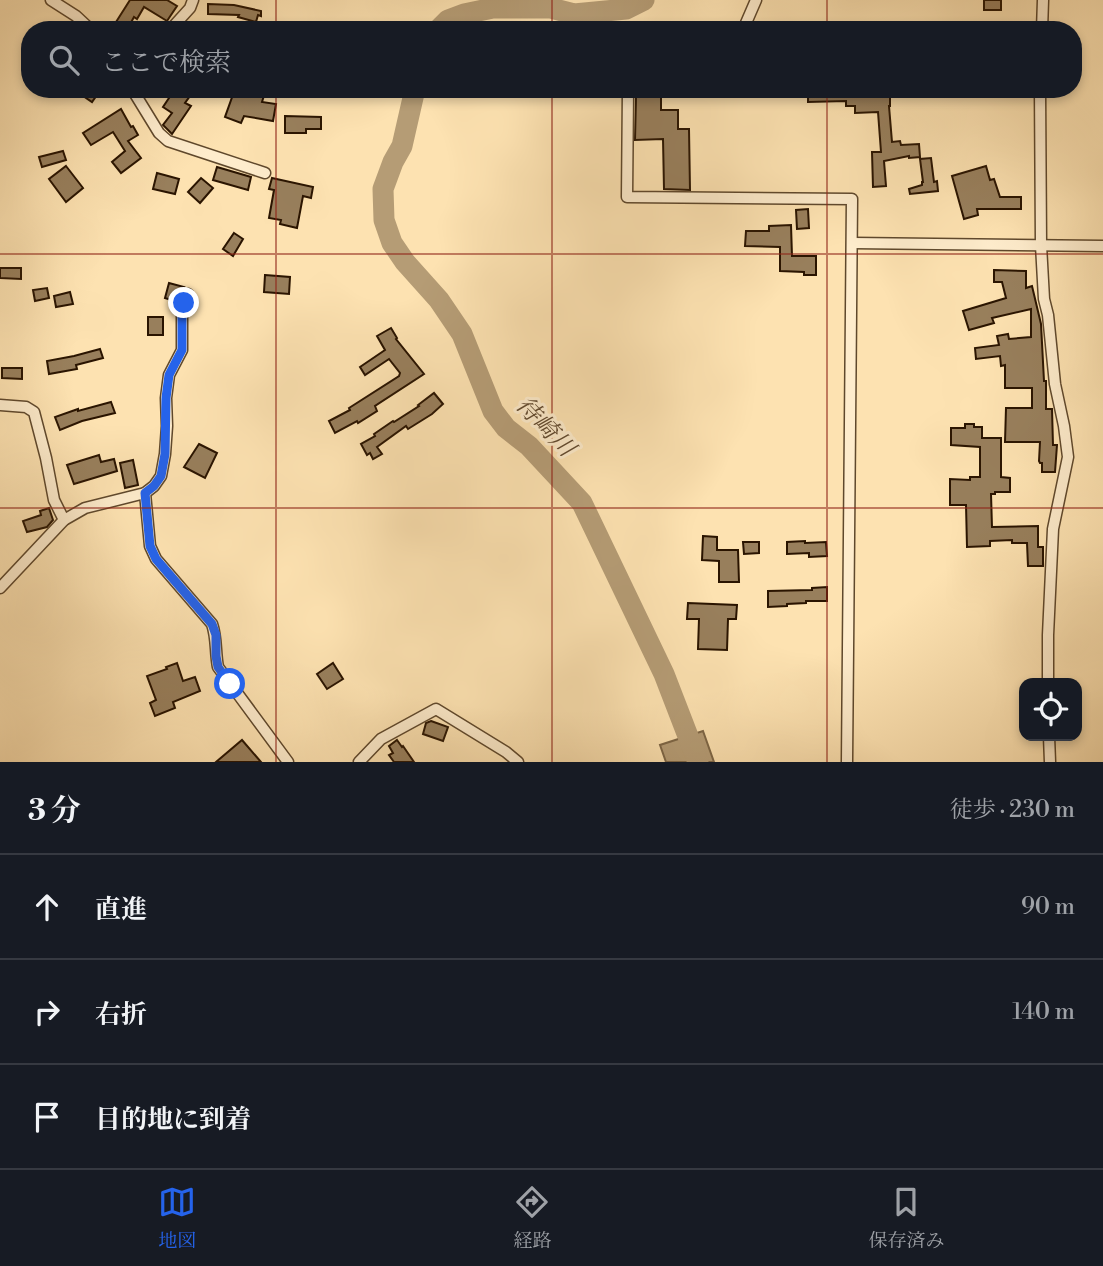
<!DOCTYPE html>
<html lang="ja">
<meta charset="utf-8">
<style>
body{margin:0;font-family:"Libre Bodoni","Noto Serif JP",serif;background:#242831;color:#f1f3f6}
.controls{position:absolute;right:21px;bottom:21px;display:grid;overflow:hidden;border-radius:14px;box-shadow:0 4px 10px #0003}
.controls button{width:63px;height:63px;display:grid;place-items:center;padding:0;border:0;border-bottom:2px solid #363941;background:#171b24;color:#f1f3f6;font:35px sans-serif}
.stop{position:absolute;width:21px;height:21px;margin:-16px;border:5px solid #2563eb;border-radius:50%;background:#fff}
.stop.end{background:#2563eb;border-color:#fff;box-shadow:0 2px 7px #0008}
.list{margin:0;padding:0;list-style:none}
h2{display:flex;justify-content:space-between;align-items:center;height:91px;margin:0;padding:0 28px;font-size:30px}
h2 small{font-size:23px;font-weight:400;color:#9ea1a6}
.list li{display:grid;grid-template-columns:46px 1fr auto;gap:21px;align-items:center;box-sizing:border-box;height:105px;padding:0 28px;border-top:2px solid #363941}
.list b{display:block;font-size:26px;white-space:nowrap}
.list em{font-size:23px;font-style:normal;color:#9ea1a6}
.icon{flex:none;width:38px;height:38px;fill:none;stroke:currentColor;stroke-width:2;stroke-linecap:round;stroke-linejoin:round}
.map{position:relative;flex:none;width:1103px;height:762px;overflow:hidden}
.search{position:absolute;background:#171b24;box-shadow:0 4px 10px #0003;left:21px;right:21px;top:21px;height:77px;display:flex;align-items:center;gap:18px;box-sizing:border-box;padding:0 24px;border-radius:28px;color:#9ea1a6;font-size:26px}
.sheet{height:406px;background:#171b24}
nav{display:flex;justify-content:space-around;align-items:center;box-sizing:border-box;height:98px;border-top:2px solid #363941;background:#171b24;font-size:19px;color:#9ea1a6}
nav a{display:grid;justify-items:center;gap:4px}
nav .on{color:#2563eb}
.map>svg:first-child{display:block}
.water{fill:#b59c75;stroke:#7d6646;stroke-width:2}
.lines{fill:none;stroke-linecap:round;stroke-linejoin:round}
.river{stroke:#b59c75;stroke-width:21}
.building{fill:#987f5c;stroke:#2a1400;stroke-width:2}
.street-casing{stroke:#5f482c;stroke-width:13}
.street{stroke:#feeccc;stroke-width:10}
.route{stroke:#2563eb;stroke-width:9}
.grid{fill:none;stroke:#8f2418;stroke-width:2;stroke-opacity:0.55}
.labels{text-anchor:middle;dominant-baseline:central;stroke-width:6;stroke-linejoin:round;paint-order:stroke}
.water-label{font-size:24px;font-style:italic;fill:#624a2f;stroke:#feeccc}
</style>
<div class="map">
<svg width="1103" height="762" viewBox="0 0 1103 762">
<rect width="100%" height="100%" fill="#fde2b1"/>
<filter id="stains"><feTurbulence type="fractalNoise" baseFrequency=".00286" numOctaves="4"/><feColorMatrix values="0 0 0 0 .2 0 0 0 0 .09 0 0 0 0 .02 0 0 0 .5 -.17"/></filter>
<radialGradient id="worn" r=".72"><stop offset=".6" stop-color="#630" stop-opacity="0"/><stop offset="1" stop-color="#630" stop-opacity=".3"/></radialGradient>
<!-- water -->
<polygon class="water" points="703,731 714,762 666,762 660,745"/>
<g class="lines">
<!-- river -->
<g class="river">
<polyline points="438,30 448,20 464,14 493,8 551,8 574,14 626,9 644,0"/>
<polyline points="415,89 402,146 393,162 383,189 384,220 392,243 405,262 439,300 462,334 493,411 506,428 529,446 582,503 664,674 698,762"/>
</g>
</g>
<!-- building -->
<g class="building">
<polygon points="130,0 167,0 177,6 167,21 144,7 137,19 134,17 128,28 116,22"/>
<rect x="984" y="0" width="17" height="10"/>
<polygon points="208,4 234,5 261,11 261,16 258,15 256,22 238,17 239,15 208,14"/>
<polygon points="73,89 101,89 92,102"/>
<polygon points="175,89 180,89 190,96 185,103 191,106 172,134 163,125 172,113 163,107"/>
<polygon points="235,89 266,89 262,102 276,104 273,121 244,116 241,123 225,117"/>
<polygon points="808,89 890,89 890,106 889,106 892,142 900,141 901,145 919,144 920,157 909,158 909,156 884,161 886,186 873,187 872,152 881,152 878,112 855,113 855,106 846,106 846,101 808,102"/>
<polygon points="636,97 661,97 661,110 678,110 678,129 689,129 690,190 664,189 663,139 635,140"/>
<polygon points="121,109 131,127 133,126 138,135 128,141 141,158 121,173 112,162 125,151 113,132 91,145 83,133"/>
<polygon points="285,116 321,117 321,129 306,129 306,133 285,133"/>
<polygon points="63,151 66,160 42,167 39,157"/>
<polygon points="931,158 934,182 937,181 938,191 910,194 909,189 922,185 922,182 923,182 920,159"/>
<polygon points="66,166 83,188 66,202 49,179"/>
<polygon points="986,166 990,180 994,179 1000,197 1021,197 1021,209 977,209 978,215 964,219 952,176"/>
<polygon points="217,167 251,177 248,190 213,180"/>
<polygon points="157,173 179,179 175,194 153,189"/>
<polygon points="201,178 213,188 200,203 188,192"/>
<polygon points="272,178 313,187 311,198 303,196 297,228 280,224 281,220 269,218 274,190 269,189"/>
<polygon points="808,209 809,228 797,229 796,210"/>
<polygon points="791,225 792,256 816,256 816,275 804,275 804,272 780,271 780,247 745,246 746,231 769,231 769,226"/>
<polygon points="234,233 243,239 233,256 223,249"/>
<polygon points="0,268 21,268 21,279 0,278"/>
<polygon points="994,270 1026,271 1026,288 1032,286 1041,324 1044,381 1046,381 1046,409 1052,409 1053,445 1057,445 1055,472 1042,472 1042,463 1040,463 1039,461 1040,442 1005,442 1006,408 1032,408 1032,388 1005,388 1005,365 1001,366 1000,356 976,359 975,348 999,345 997,336 1008,334 1009,339 1031,337 1031,309 992,318 994,323 969,330 963,311 1006,298 1002,282 994,282"/>
<polygon points="265,275 290,277 289,294 264,292"/>
<polygon points="169,283 184,287 181,291 178,302 165,298"/>
<polygon points="47,288 49,298 35,301 33,290"/>
<polygon points="70,292 73,304 56,307 54,296"/>
<rect x="148" y="317" width="15" height="18"/>
<polygon points="391,328 397,338 396,339 424,374 375,406 377,411 358,423 357,421 335,433 329,421 350,410 349,408 399,376 400,373 389,359 365,375 360,367 385,350 377,336"/>
<polygon points="100,349 103,358 76,365 77,369 49,374 47,361 74,356"/>
<polygon points="2,368 22,368 22,379 2,378"/>
<polygon points="434,393 443,404 432,414 408,429 406,426 377,447 382,454 373,459 370,453 367,455 361,444 375,436 374,434 393,421 394,422 419,406 418,405"/>
<polygon points="111,402 115,413 82,421 60,430 55,417 78,409 78,411"/>
<polygon points="965,424 974,424 974,427 982,427 982,438 1001,438 1001,477 1010,478 1010,492 995,492 995,494 991,494 992,527 1038,526 1038,547 1043,547 1043,566 1028,566 1027,543 1012,543 1012,540 990,541 990,546 967,547 966,505 950,505 950,479 970,480 970,477 980,477 980,447 951,445 951,428 965,428"/>
<polygon points="199,444 217,453 205,478 184,467"/>
<polygon points="99,455 101,462 114,459 117,471 74,484 67,465"/>
<polygon points="133,460 138,485 125,488 120,463"/>
<polygon points="49,508 53,520 47,527 27,532 23,521 41,515 40,511"/>
<polygon points="703,536 717,537 717,550 738,550 739,582 719,582 719,561 702,560"/>
<polygon points="805,541 805,543 826,542 827,556 809,557 809,553 787,554 787,542"/>
<polygon points="743,542 759,542 759,553 744,554"/>
<polygon points="827,587 827,601 806,601 806,603 787,604 787,606 768,607 768,591 812,590 812,588"/>
<polygon points="688,603 737,605 736,619 728,619 727,650 698,649 699,619 687,619"/>
<polygon points="177,663 183,681 195,677 200,691 173,702 175,708 155,716 150,703 156,700 147,676 167,669 166,667"/>
<polygon points="333,663 343,679 327,689 317,674"/>
<polygon points="431,721 448,727 443,741 423,734 426,723"/>
<polygon points="242,740 261,762 216,762"/>
<polygon points="397,740 402,747 403,746 414,762 394,762 389,755 393,753 389,746"/>
</g>
<g class="lines">
<!-- street casing -->
<g class="street-casing">
<g id="street">
<polyline points="51,0 76,16 91,30"/>
<polyline points="170,30 190,8 193,0"/>
<polyline points="743,30 756,0"/>
<polyline points="1042,30 1043,0"/>
<polyline points="132,89 159,133 168,141 265,173"/>
<polyline points="628,89 627,197 852,199 847,762"/>
<polyline points="1040,89 1041,245 1044,299 1048,315 1055,384 1064,426 1068,457 1053,529 1048,635 1048,683"/>
<polyline points="853,243 1103,246"/>
<polyline points="0,405 26,407 34,412 46,458 54,500 64,520"/>
<path d="M145,493l5,53 6,13 56,65c5,14 3,28 6,43l70,95"/>
<polyline points="0,588 64,520 85,508 145,493 154,486 161,476 165,454 167,426 166,398 169,375 182,350 182,315 188,294"/>
<polyline points="1049,736 1050,762"/>
<polyline points="359,762 381,739 436,709 506,752 518,762"/>
</g>
</g>
<!-- street -->
<use href="#street" class="street"/>
</g>
<g class="lines">
<!-- route -->
<polyline class="route" points="184,303 182,315 182,350 169,375 166,398 165,454 161,476 154,486 145,493 150,546 156,559 212,624 216,635 216,656 218,667 230,684"/>
</g>
<!-- grid -->
<path class="grid" d="M276,0v30M552,0v30M827,0v30M276,89v673M552,89v673M827,89v673M0,254h1103M0,508h1103"/>
<g class="labels">
<!-- water labels -->
<g class="water-label">
<text transform="translate(545 427) rotate(46)">待崎川</text>
</g>
</g>
<rect width="100%" height="100%" filter="url(#stains)"/>
<rect width="100%" height="100%" fill="url(#worn)"/>
</svg>
<div class="controls">
<button><svg class="icon" aria-label="locate" viewBox="0 0 24 24"><circle cx="12" cy="12" r="6"/><path d="M12 2v4M12 18v4M2 12h4M18 12h4"/></svg></button>
</div>
<div class="stop" style="left:230px;top:684px"></div>
<div class="stop end" style="left:184px;top:303px"></div>
<div class="search"><svg class="icon" aria-label="search" viewBox="0 0 24 24"><circle cx="10" cy="10" r="6"/><path d="M15 15l6 6"/></svg>ここで検索</div>
</div>
<section class="sheet">
<h2>3 分<small>徒歩 · 230 m</small></h2>
<ul class="list">
<li><svg class="icon" aria-label="ahead" viewBox="0 0 24 24"><path d="M12 20V5M6 11l6-6 6 6"/></svg><div><b>直進</b></div><em>90 m</em></li>
<li><svg class="icon" aria-label="right" viewBox="0 0 24 24"><path d="M7 20v-9h11M14 6l5 5-5 5"/></svg><div><b>右折</b></div><em>140 m</em></li>
<li><svg class="icon" aria-label="arrive" viewBox="0 0 24 24"><path d="M6 21V4h12l-3 4 3 4H6"/></svg><div><b>目的地に到着</b></div></li>
</ul>
</section>
<nav>
<a class="on"><svg class="icon" aria-label="map" viewBox="0 0 24 24"><path d="M3 6l6-2 6 2 6-2v14l-6 2-6-2-6 2zM9 4v14M15 6v14"/></svg>地図</a>
<a><svg class="icon" aria-label="directions" viewBox="0 0 24 24"><path d="M12 3l9 9-9 9-9-9zM9 14v-3h6M13 9l2 2-2 2"/></svg>経路</a>
<a><svg class="icon" aria-label="saved" viewBox="0 0 24 24"><path d="M7 4h10v16l-5-4-5 4z"/></svg>保存済み</a>
</nav>
